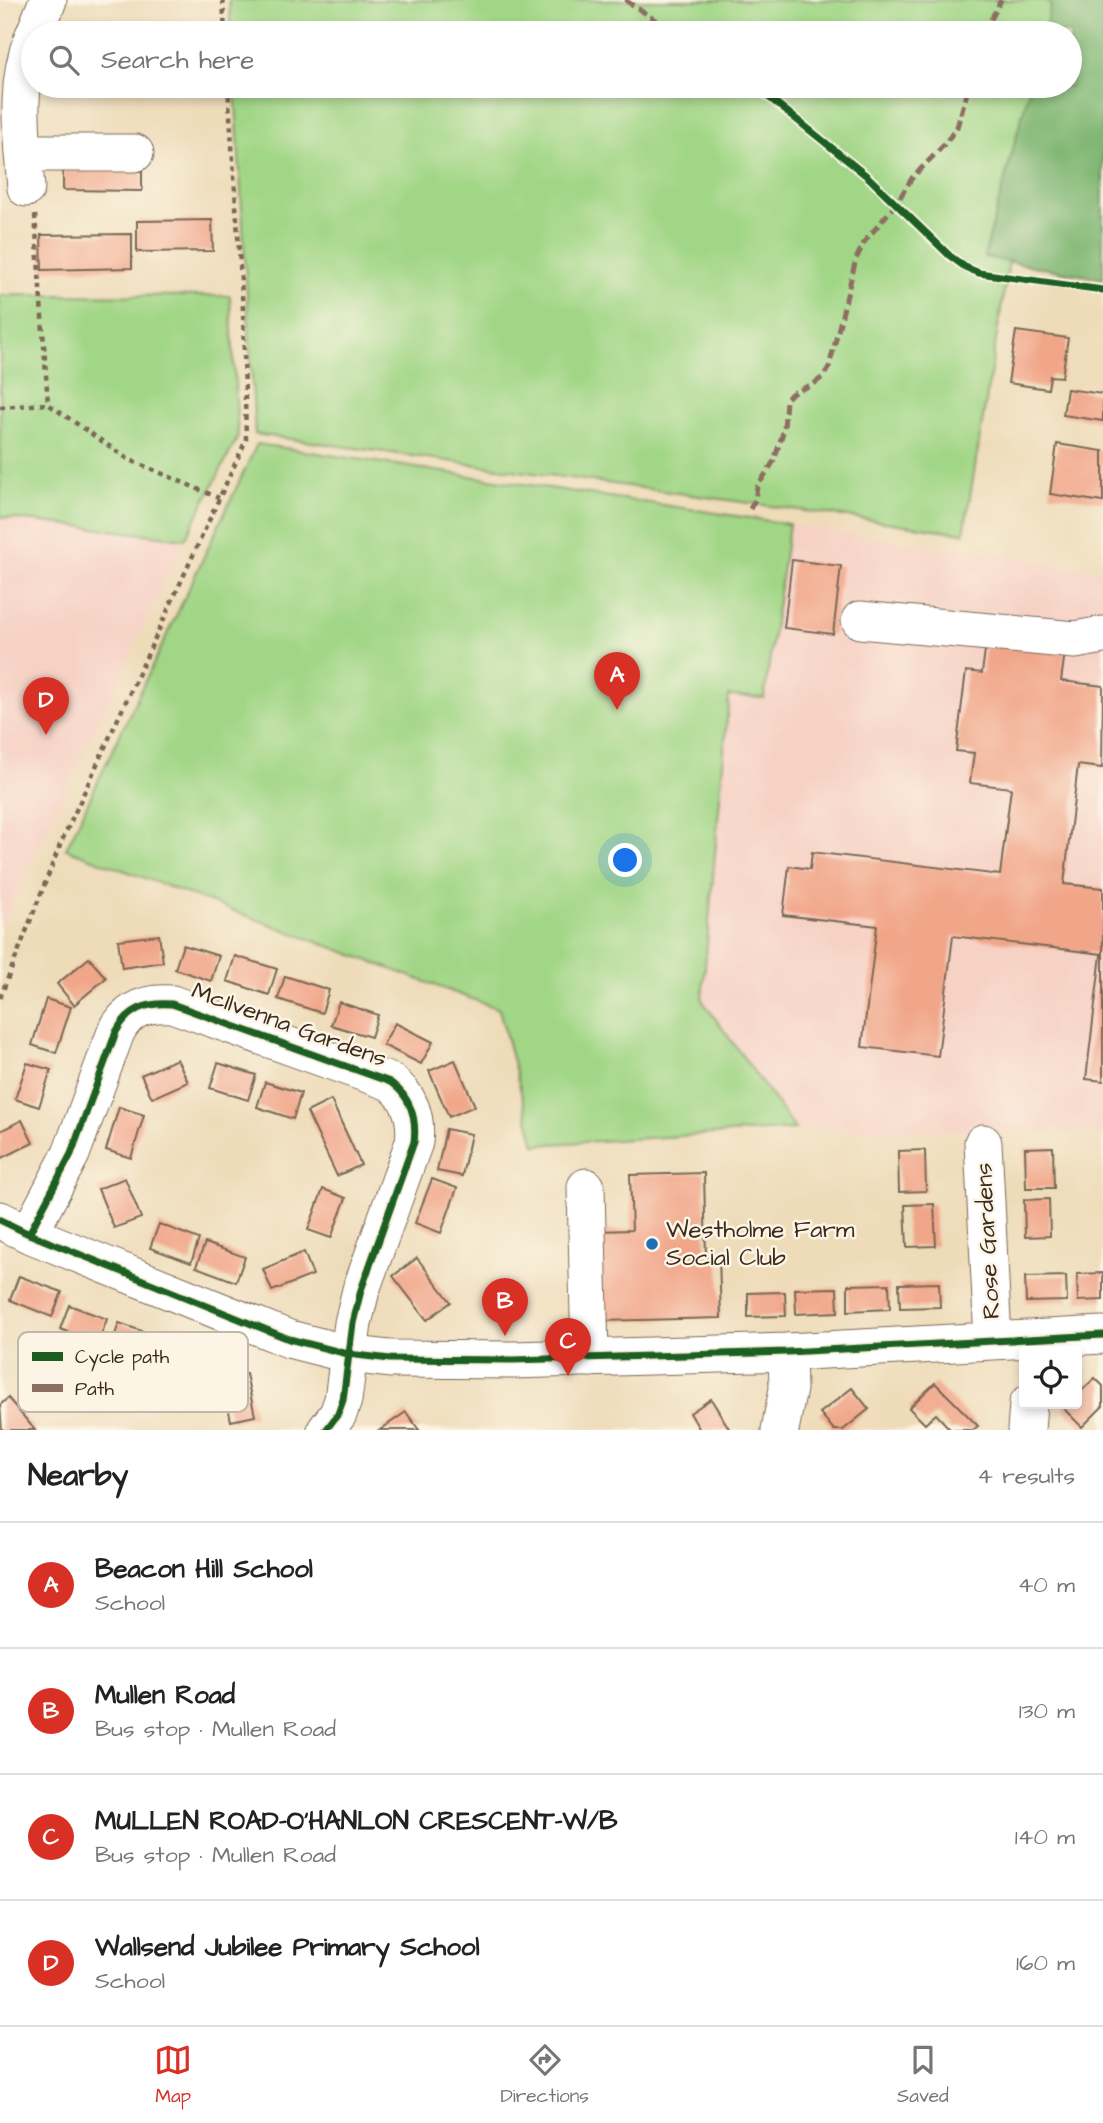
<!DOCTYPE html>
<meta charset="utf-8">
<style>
body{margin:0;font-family:"Architects Daughter",sans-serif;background:#f6f6f6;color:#222}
.controls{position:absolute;right:21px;bottom:21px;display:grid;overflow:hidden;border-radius:7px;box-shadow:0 4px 10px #0003}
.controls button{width:63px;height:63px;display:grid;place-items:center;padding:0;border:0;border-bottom:2px solid #e0e0e0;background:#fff;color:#222;font:35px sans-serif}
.you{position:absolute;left:626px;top:861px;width:24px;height:24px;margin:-18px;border:5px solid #fff;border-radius:50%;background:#1a73e8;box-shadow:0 0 0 10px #1a73e833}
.badge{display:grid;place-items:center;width:46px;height:46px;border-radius:50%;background:#d93025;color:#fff;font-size:23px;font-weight:700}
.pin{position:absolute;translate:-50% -58px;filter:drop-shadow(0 2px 4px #0008)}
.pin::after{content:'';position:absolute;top:37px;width:24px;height:21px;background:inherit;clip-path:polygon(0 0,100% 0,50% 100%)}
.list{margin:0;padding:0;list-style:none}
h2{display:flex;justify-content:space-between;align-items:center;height:91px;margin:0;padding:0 28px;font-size:30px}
h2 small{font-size:23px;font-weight:400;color:#767676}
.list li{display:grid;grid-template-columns:46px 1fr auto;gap:21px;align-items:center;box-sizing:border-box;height:126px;padding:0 28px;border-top:2px solid #e0e0e0}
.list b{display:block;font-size:26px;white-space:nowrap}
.list p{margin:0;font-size:23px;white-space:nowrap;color:#767676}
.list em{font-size:23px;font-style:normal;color:#767676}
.icon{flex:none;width:38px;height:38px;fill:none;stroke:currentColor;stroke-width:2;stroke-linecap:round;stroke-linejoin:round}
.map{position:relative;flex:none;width:1103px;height:1430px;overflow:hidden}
.search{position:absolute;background:#fff;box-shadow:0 4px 10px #0003;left:21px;right:21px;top:21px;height:77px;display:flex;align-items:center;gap:18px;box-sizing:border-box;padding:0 24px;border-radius:38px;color:#767676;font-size:26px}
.sheet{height:595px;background:#fff}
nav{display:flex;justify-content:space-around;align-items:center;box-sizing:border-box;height:98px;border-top:2px solid #e0e0e0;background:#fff;font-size:19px;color:#767676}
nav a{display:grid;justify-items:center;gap:4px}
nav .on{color:#d93025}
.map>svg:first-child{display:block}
.built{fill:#f6d2c5}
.green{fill:#a1d686;stroke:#6e8052;stroke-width:2}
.forest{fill:#80b773;stroke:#5e7048;stroke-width:2}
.building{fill:#f1a689}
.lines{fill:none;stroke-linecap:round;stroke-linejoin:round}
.minor-casing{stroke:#7a6854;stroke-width:39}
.path{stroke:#7a6854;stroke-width:4.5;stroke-dasharray:5 5;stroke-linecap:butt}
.minor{stroke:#fff;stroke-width:37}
.quiet{stroke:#8d6e63;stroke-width:5;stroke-dasharray:10 5;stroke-linecap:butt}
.cycleway-casing{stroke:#fcf5e5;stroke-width:11}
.cycleway{stroke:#1b5e20;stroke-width:7}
.poi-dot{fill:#1f6fb2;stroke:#fcf5e5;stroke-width:2.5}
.labels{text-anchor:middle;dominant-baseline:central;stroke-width:5;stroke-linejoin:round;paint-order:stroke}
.street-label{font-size:24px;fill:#3b2a1e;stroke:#fcf5e5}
.poi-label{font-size:24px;fill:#3b2a1e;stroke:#fcf5e5;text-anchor:start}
.key{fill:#fcf5e5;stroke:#c2b8a9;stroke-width:2}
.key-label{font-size:19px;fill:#3b2a1e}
</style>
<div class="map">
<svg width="1103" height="1430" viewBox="0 0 1103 1430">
<rect width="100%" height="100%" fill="#fcf5e5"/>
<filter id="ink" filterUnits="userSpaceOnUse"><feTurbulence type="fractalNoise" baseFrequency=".0143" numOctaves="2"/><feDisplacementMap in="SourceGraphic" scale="14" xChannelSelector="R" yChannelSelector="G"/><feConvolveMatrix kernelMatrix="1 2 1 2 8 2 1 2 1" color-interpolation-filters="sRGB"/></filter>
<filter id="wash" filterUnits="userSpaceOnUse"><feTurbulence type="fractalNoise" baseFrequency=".00686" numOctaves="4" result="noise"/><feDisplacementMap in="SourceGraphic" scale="28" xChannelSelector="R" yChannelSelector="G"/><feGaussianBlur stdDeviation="1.57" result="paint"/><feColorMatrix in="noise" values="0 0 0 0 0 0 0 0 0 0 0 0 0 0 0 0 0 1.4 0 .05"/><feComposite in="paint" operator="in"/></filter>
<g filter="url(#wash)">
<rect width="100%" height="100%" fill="#eedcb9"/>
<!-- built -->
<g class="built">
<polygon points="257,444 1103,571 1103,1133 795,1129 535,1145 499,1009 66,849"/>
<polygon points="0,517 185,539 0,931"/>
</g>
<!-- green -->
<g class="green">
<polygon points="229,0 1047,0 1051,5 1047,33 231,33"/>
<polygon points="235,86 1038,86 964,533 255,434"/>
<polygon points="0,295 230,296 238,437 185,539 0,517"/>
<polygon points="257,444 789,524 764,698 729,696 702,1000 795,1129 535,1145 499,1009 66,849"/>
</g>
<!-- forest -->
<polygon class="forest" points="1047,0 1103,0 1103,279 984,257 1030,86 1070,86 1070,33 1044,33 1051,5"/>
<g id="blocks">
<!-- building -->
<g class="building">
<polygon points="63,171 142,171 142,191 63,190"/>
<polygon points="212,220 213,251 137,252 137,221"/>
<polygon points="132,234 132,268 42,270 41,235"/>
<polygon points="1016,331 1068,338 1062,377 1050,376 1048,389 1008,383"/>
<polygon points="1067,389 1103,394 1103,421 1063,415"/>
<polygon points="1057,444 1103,451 1103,502 1050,494"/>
<polygon points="792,560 841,566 833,634 784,628"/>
<polygon points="986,643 1065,652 1061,681 1103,686 1102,768 1078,765 1064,884 1103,888 1103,954 953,936 938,1056 862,1047 877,926 783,915 789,866 810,869 812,852 1000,875 1011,788 970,783 974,753 956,751 966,671 982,673"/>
<polygon points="159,935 163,962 122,968 118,940"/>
<polygon points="183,945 219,956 211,981 175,969"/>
<polygon points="1101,955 1103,956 1103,1081 1086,1079"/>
<polygon points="235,956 277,969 269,995 227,981"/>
<polygon points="89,958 106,978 74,1005 57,984"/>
<polygon points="285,976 329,990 322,1013 278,999"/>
<polygon points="46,999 71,1007 56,1053 32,1045"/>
<polygon points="339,1002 378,1015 371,1037 331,1025"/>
<polygon points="395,1023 433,1042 421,1064 383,1045"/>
<polygon points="177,1059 188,1082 152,1098 141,1075"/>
<polygon points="455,1060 475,1106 449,1117 429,1071"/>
<polygon points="27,1063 51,1070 39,1107 15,1099"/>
<polygon points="218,1063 256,1075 248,1100 210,1088"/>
<polygon points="265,1082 301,1093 293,1119 257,1107"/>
<polygon points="331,1100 361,1165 337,1176 307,1112"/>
<polygon points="119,1107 144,1115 131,1158 106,1150"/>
<polygon points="22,1120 33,1143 0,1159 0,1131"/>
<polygon points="446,1129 471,1134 462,1176 437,1171"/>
<polygon points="1053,1147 1054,1188 1026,1188 1025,1148"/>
<polygon points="925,1150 926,1191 899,1192 898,1151"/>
<polygon points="704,1173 706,1258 719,1257 721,1318 600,1321 597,1231 632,1230 630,1175"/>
<polygon points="125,1178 141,1218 114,1228 98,1189"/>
<polygon points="432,1179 457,1188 441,1233 415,1223"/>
<polygon points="323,1189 346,1198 331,1238 308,1230"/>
<polygon points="1049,1199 1050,1236 1025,1237 1024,1200"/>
<polygon points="934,1204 936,1246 907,1247 905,1205"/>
<polygon points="159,1224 199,1239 191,1263 150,1248"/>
<polygon points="205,1243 245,1257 236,1282 196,1267"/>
<polygon points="304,1252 313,1275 272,1291 263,1269"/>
<polygon points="417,1258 451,1302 427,1320 393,1276"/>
<polygon points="1103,1273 1103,1300 1078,1301 1077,1274"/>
<polygon points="19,1276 62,1292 52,1317 10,1300"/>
<polygon points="1066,1276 1067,1301 1026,1302 1025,1277"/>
<polygon points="939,1283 940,1307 900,1308 899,1284"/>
<polygon points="889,1284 890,1309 848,1311 848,1285"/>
<polygon points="837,1288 838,1312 796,1314 795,1289"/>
<polygon points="785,1292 786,1316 748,1317 748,1293"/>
<polygon points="69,1305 107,1319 98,1343 60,1329"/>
<polygon points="119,1323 159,1337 150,1361 111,1347"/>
<polygon points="246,1374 255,1416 231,1421 222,1380"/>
<polygon points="1095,1378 1103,1386 1103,1406 1082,1427 1063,1408 1068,1404 1077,1404 1077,1395"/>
<polygon points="935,1383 978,1426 973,1430 947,1430 949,1428 936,1414 925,1424 909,1408"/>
<polygon points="852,1388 869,1409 843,1430 834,1430 820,1413"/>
<polygon points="8,1398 35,1430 2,1430 0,1405"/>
<polygon points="711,1399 730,1430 700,1430 690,1413"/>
<polygon points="406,1412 419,1430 380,1430"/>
</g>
</g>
</g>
<g filter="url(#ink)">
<use href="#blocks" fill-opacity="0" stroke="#7a6854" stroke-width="2"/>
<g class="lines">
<!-- minor casing -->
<g class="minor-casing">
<g id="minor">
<polyline points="35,33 48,0"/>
<polyline points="23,153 135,153"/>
<path d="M26,188c-4,-51 -12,-102 7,-151"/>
<polyline points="860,620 1075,640 1103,635"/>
<polyline points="983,1143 993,1340"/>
<polyline points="586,1187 590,1358"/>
<polyline points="0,1220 29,1234 289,1339 348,1354 390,1359 513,1360 787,1352 1103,1335"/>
<path d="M29,1234l42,-80 45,-122c12,-23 30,-30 56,-28l218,78c20,14 27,36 24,60l-53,148 -8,33 -10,77 -5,14 -12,16"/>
<polyline points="780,1430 788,1389 787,1352"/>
<polyline points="1026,1430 1028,1404"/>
</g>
</g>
<!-- path -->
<g class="path">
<polyline points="223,0 225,33"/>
<polyline points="35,215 48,404"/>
<polyline points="0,407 48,404 128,459 219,498"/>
<polyline points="0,998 60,845 246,440 243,310 228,86"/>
</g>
<!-- minor -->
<use href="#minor" class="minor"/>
<!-- quiet -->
<g class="quiet">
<polyline points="625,0 675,33"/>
<polyline points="984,33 1001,0"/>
<polyline points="750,509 755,500 757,487 774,461 784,429 786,400 791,394 815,383 823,377 829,367 856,259 865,241 896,204 912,178 944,145 957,127 969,86"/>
</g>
<!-- cycleway casing -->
<g class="cycleway-casing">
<g id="cycleway">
<polyline points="755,86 868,177 950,256 965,267 979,273 1103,290"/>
<polyline points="0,1220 29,1234 289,1339 348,1354 390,1359 513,1360 787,1352 1103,1335"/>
<path d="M29,1234l42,-80 45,-122c12,-23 30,-30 56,-28l218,78c20,14 27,36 24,60l-53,148 -8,33 -10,77 -5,14 -12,16"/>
</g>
</g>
<!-- cycleway -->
<use href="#cycleway" class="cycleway"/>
</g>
</g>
<!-- markers -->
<circle class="poi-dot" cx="652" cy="1244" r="7"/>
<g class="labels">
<!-- street labels -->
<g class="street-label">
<text transform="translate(289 1025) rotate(20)">McIlvenna Gardens</text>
<text transform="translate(988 1241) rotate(-93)">Rose Gardens</text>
</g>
<!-- poi labels -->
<g class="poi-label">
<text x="666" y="1230">Westholme Farm<tspan x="666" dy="28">Social Club</tspan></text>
</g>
</g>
<!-- legend -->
<rect x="18" y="1332" width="230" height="80" rx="10" class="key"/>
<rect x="32" y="1352" width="31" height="9" fill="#1b5e20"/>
<rect x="32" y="1384" width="31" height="8" fill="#8d6e63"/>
<g class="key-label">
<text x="75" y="1363">Cycle path</text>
<text x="75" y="1395">Path</text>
</g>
</svg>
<div class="controls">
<button><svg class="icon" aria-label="locate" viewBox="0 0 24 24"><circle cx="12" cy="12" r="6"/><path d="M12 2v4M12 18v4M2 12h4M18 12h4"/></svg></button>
</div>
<div class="you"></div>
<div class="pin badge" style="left:617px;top:710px">A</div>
<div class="pin badge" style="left:505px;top:1336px">B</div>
<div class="pin badge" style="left:568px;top:1376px">C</div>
<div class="pin badge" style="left:46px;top:735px">D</div>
<div class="search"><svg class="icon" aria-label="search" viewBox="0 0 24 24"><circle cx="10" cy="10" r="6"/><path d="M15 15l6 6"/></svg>Search here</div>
</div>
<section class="sheet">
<h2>Nearby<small>4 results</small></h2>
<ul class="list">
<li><span class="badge">A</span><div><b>Beacon Hill School</b><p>School</p></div><em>40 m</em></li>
<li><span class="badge">B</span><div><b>Mullen Road</b><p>Bus stop · Mullen Road</p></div><em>130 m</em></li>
<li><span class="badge">C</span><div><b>MULLEN ROAD-O'HANLON CRESCENT-W/B</b><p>Bus stop · Mullen Road</p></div><em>140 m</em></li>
<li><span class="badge">D</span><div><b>Wallsend Jubilee Primary School</b><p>School</p></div><em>160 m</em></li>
</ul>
</section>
<nav>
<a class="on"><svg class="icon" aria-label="map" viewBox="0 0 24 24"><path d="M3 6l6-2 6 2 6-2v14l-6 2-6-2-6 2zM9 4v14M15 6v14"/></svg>Map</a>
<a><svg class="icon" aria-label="directions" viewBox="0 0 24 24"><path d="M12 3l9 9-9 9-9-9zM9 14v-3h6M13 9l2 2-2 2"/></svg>Directions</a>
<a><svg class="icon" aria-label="saved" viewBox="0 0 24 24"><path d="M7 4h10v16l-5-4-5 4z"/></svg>Saved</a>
</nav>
